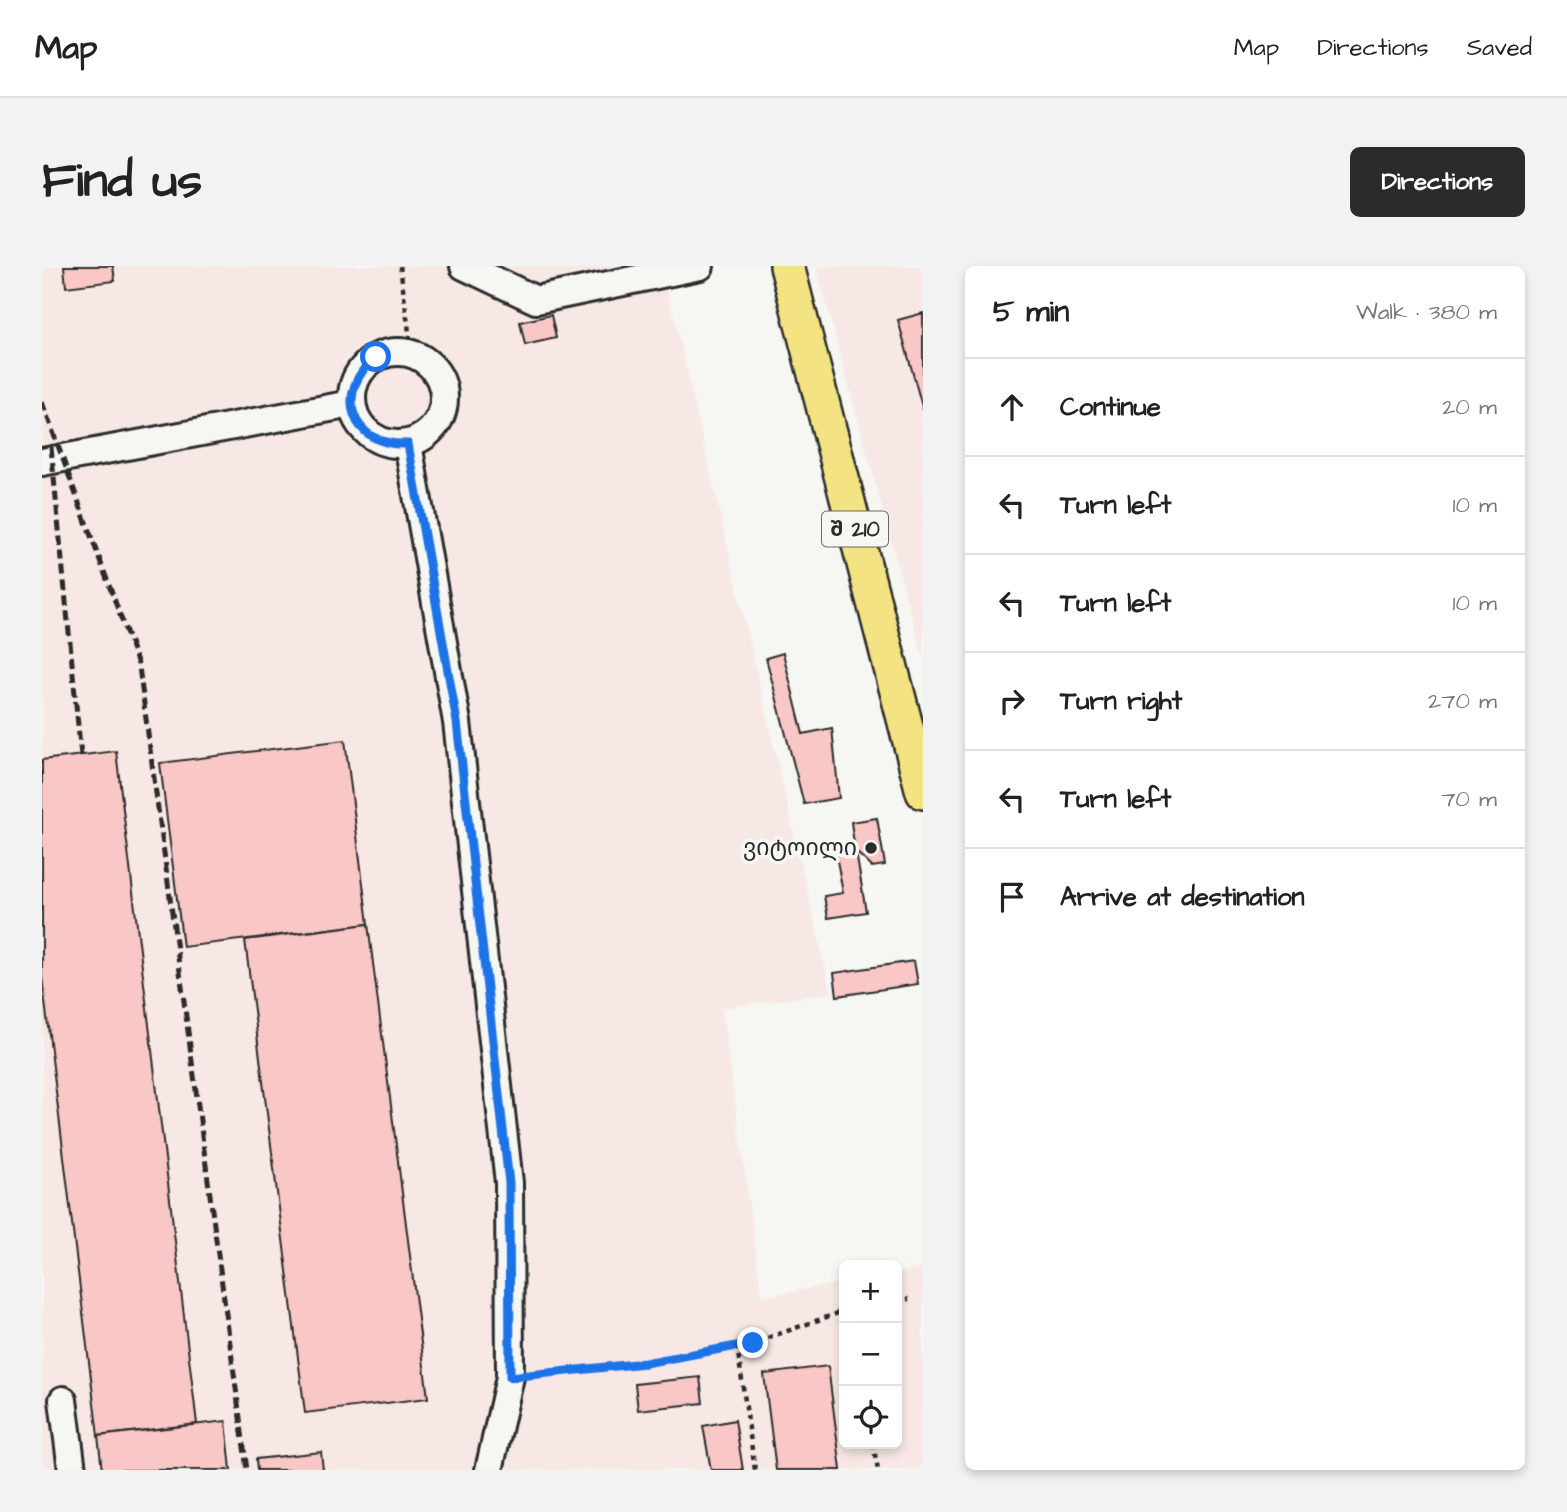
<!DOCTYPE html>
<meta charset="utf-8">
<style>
body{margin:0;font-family:"Architects Daughter","Noto Sans Georgian",sans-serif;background:#f2f2f2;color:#222}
.controls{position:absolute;right:21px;bottom:21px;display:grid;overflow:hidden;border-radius:10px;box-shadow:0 4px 10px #0003}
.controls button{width:63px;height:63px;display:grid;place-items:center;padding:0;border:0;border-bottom:2px solid #e0e0e0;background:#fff;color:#222;font:35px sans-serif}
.stop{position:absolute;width:21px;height:21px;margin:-16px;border:5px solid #1a73e8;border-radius:50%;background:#fff}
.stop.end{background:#1a73e8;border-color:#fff;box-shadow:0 2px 7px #0008}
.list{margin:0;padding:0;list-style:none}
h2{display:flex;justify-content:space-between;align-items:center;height:91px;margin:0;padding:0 28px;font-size:30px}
h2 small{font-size:23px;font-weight:400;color:#767676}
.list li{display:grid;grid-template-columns:46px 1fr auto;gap:21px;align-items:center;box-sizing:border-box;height:98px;padding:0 28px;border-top:2px solid #e0e0e0}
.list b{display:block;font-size:26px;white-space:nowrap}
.list em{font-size:23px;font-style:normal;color:#767676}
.icon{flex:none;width:38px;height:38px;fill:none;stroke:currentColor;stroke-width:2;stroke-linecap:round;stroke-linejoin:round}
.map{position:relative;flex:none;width:881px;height:1204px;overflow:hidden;border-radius:10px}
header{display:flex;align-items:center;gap:42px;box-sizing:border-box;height:98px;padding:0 35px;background:#fff;border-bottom:2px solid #e0e0e0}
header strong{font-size:33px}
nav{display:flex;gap:38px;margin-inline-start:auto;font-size:24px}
.intro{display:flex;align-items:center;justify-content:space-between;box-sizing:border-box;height:168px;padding:0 42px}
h1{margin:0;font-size:49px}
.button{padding:18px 32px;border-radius:10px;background:#2b2b2b;color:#fff;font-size:24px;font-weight:700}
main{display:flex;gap:42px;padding:0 42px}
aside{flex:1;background:#fff;border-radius:10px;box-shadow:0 4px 10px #0003}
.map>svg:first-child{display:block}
.built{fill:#f7e8e5}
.building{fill:#f8c7c6;stroke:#2b2b2b;stroke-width:2}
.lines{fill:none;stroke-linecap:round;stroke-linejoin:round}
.minor-casing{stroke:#2b2b2b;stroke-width:32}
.major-casing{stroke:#2b2b2b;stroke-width:38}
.path{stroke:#2b2b2b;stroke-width:4.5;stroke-dasharray:5 5;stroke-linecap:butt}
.minor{stroke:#f6f6f2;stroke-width:26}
.major{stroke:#f4e382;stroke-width:33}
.rail{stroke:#2b2b2b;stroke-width:5;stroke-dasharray:10 5;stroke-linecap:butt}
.route{stroke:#1a73e8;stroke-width:9}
.poi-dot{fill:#2b2b2b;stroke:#f6f6f2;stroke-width:2.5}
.labels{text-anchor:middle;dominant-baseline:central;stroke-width:7;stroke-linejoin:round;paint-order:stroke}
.shield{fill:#f6f6f2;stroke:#686867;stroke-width:2}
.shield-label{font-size:21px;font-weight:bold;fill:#2b2b2b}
.poi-label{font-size:23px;fill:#2b2b2b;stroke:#f6f6f2;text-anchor:end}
</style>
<header>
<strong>Map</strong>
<nav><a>Map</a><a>Directions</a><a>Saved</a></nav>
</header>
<div class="intro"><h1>Find us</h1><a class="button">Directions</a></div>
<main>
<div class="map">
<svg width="881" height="1204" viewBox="0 0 881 1204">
<rect width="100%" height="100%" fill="#f6f6f2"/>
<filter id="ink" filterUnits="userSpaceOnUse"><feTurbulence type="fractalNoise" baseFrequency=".0143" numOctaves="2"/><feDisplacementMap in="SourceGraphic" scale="14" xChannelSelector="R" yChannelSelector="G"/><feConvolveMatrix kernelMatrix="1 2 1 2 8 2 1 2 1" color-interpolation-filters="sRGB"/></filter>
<g filter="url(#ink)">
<!-- built -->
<g class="built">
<polygon points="0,0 617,0 632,50 789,727 680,742 720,1031 802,1016 802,1178 855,1178 855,1007 881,1002 881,1204 0,1204"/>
<polygon points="774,0 881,0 881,392"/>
</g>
<!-- building -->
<g class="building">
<polygon points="22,0 71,0 73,15 24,21"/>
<polygon points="881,47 881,144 856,54"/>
<polygon points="509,49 514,72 483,79 478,56"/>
<polygon points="741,387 761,468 790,462 797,532 762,538 724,392"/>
<polygon points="303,474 326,658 141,681 118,497"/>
<polygon points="74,485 155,1158 56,1170 0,711 0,494"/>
<polygon points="835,552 843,599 830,601 813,585 809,556"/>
<polygon points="814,586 824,646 786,652 782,630 801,627 794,589"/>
<polygon points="326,658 386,1132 263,1147 203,674"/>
<polygon points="872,695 876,718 795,730 792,707"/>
<polygon points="786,1100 799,1204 734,1204 722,1108"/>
<polygon points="658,1111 661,1137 596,1144 593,1118"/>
<polygon points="693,1154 701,1204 669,1204 661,1160"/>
<polygon points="184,1155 189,1204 60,1204 56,1170"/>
<polygon points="279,1186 281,1204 215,1204 214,1193"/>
</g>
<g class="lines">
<!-- minor casing -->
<g class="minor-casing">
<g id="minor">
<polyline points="422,0 494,34 658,0"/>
<circle cx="356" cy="132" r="46"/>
<polyline points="366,178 415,456 467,917 468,1111 447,1204"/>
<polyline points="0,196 309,138"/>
<polyline points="21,1134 30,1204"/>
</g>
</g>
<!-- major casing -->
<g class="major-casing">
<polyline id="major" points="745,0 881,526"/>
</g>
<!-- path -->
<g class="path">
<polyline points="358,0 370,88"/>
<polyline points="855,1035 867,1033"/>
<polyline points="695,1080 713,1204"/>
<polyline points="489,1108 603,1097 711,1077 802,1045"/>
<polyline points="831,1178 836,1204"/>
</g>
<!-- minor -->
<use href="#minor" class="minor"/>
<!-- major -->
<use href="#major" class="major"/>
<!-- rail -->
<g class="rail">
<polyline points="0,136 97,401 205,1204"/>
<polyline points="9,181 39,490"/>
</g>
</g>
</g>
<g class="lines" filter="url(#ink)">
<!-- route -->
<path class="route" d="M334,91c-43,35 -26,90 32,87l49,278 52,461 1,194 135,-14 108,-20"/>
</g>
<!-- markers -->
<circle class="poi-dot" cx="829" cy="582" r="7"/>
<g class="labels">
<!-- shield labels -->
<rect class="shield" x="780" y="245.5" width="66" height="35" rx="5"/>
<g class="shield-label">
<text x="813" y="263">შ 210</text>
</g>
<!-- poi labels -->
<g class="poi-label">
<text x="815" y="582">ვიტოილი</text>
</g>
</g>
</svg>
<div class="controls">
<button>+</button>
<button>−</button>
<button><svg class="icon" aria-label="locate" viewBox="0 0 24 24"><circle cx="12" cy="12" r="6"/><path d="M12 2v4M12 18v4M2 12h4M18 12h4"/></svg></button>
</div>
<div class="stop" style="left:334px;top:91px"></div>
<div class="stop end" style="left:711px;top:1077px"></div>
</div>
<aside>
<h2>5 min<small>Walk · 380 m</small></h2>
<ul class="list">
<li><svg class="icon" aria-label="ahead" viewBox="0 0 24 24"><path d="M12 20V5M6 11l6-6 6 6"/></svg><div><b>Continue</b></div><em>20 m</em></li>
<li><svg class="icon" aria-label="left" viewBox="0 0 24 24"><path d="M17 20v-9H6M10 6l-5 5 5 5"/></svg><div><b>Turn left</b></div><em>10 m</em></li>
<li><svg class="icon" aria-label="left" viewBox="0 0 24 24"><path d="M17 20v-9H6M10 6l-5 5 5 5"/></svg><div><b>Turn left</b></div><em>10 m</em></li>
<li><svg class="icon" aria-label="right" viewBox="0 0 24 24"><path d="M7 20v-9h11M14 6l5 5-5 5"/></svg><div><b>Turn right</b></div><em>270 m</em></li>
<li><svg class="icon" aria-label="left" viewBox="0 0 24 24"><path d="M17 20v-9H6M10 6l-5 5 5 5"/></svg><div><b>Turn left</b></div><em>70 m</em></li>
<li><svg class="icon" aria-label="arrive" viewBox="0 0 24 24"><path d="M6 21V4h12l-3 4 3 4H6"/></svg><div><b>Arrive at destination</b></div></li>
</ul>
</aside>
</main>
